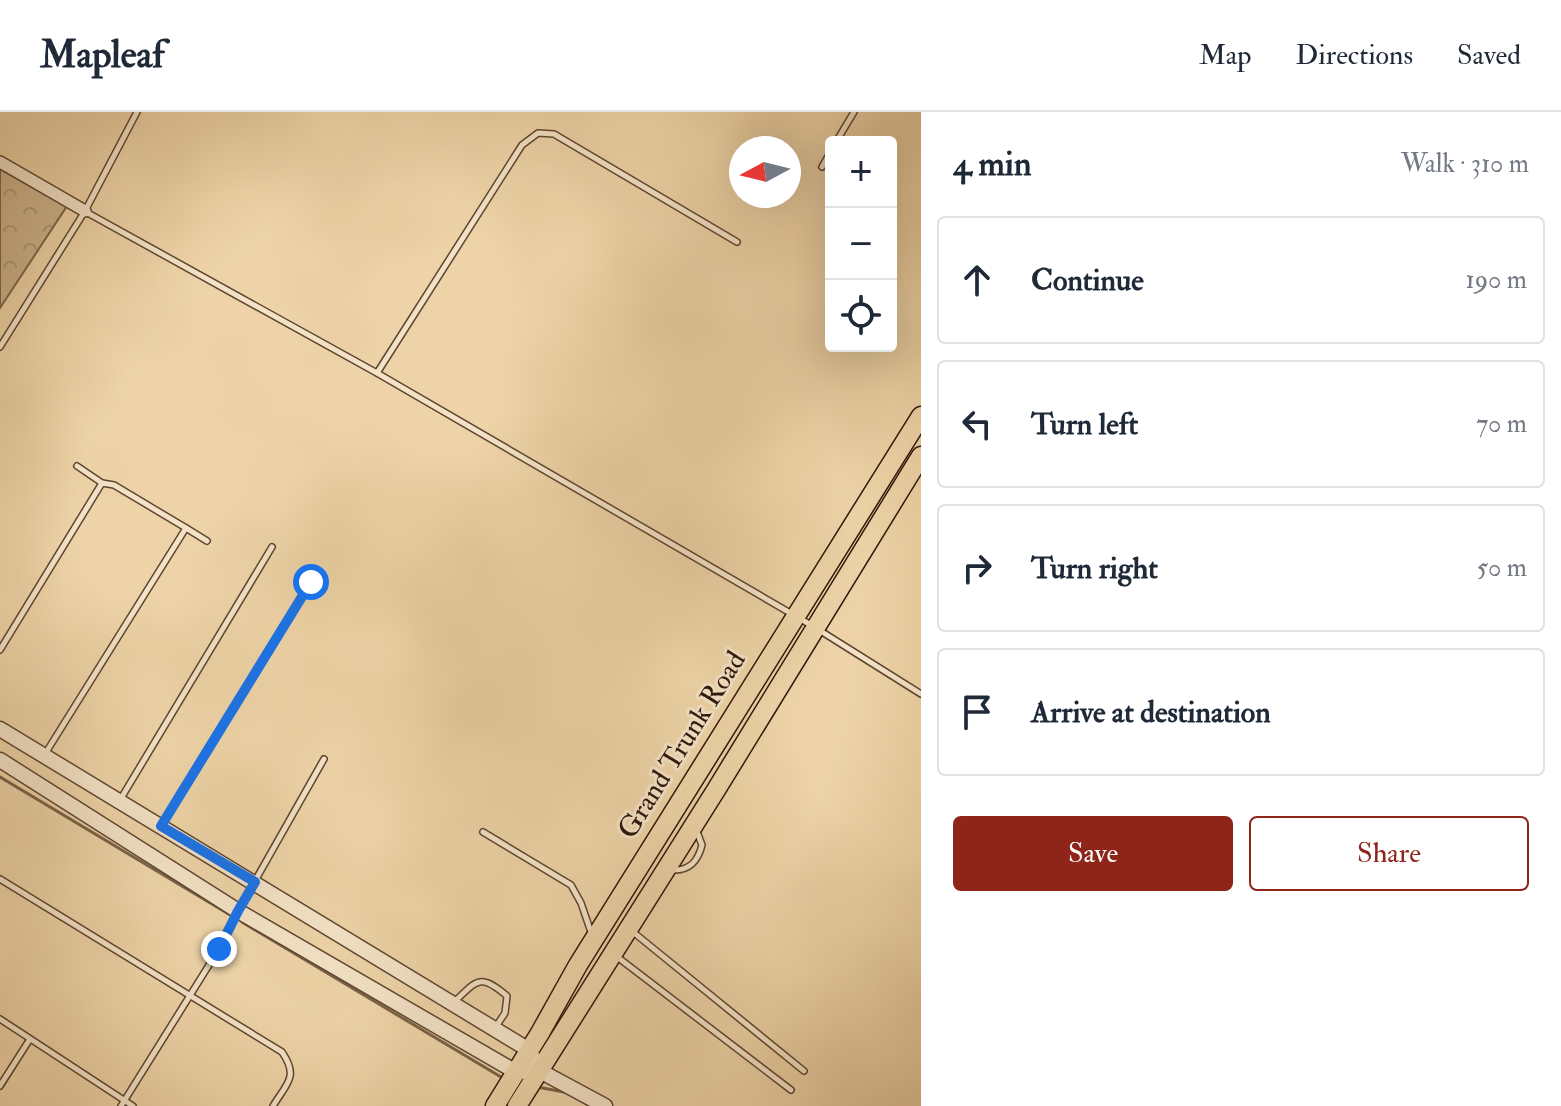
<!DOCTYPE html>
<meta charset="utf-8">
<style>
body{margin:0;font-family:"IM FELL Double Pica",serif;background:#f6f6f7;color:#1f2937}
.controls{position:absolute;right:24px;top:24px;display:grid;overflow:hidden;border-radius:8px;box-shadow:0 8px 32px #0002}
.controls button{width:72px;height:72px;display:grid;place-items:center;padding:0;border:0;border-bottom:2px solid #e0e1e3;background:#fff;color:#1f2937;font:40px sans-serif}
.compass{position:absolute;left:729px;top:24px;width:72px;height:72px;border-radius:50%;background:#fff;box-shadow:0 8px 32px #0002;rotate:263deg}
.stop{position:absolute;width:24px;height:24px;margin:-18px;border:6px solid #1a73e8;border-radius:50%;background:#fff}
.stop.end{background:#1a73e8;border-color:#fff;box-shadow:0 2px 8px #0008}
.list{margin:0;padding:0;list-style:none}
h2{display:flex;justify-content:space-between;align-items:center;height:104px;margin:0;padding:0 32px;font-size:34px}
h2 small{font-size:26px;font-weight:400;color:#747a83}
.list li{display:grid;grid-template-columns:52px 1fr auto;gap:24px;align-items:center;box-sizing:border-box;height:128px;margin:0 16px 16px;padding:0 16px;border:2px solid #e0e1e3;border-radius:8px}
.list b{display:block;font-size:30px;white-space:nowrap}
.list em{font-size:26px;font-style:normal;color:#747a83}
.actions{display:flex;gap:16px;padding:24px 32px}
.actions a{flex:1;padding:18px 0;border:2px solid #8f2418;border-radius:8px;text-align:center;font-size:28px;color:#8f2418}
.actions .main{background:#8f2418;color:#fff}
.icon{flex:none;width:44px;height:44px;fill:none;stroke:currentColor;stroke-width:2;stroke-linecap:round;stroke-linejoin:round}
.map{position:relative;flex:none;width:921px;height:994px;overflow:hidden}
header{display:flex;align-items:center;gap:48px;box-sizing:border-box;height:112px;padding:0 40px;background:#fff;border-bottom:2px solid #e0e1e3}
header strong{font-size:38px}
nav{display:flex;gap:44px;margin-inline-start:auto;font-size:28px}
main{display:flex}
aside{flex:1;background:#fff}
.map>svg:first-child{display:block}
.park{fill:url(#park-crowns);stroke:#7e644a;stroke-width:2}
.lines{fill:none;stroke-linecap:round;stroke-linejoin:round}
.stream{stroke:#7a6147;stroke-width:3}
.service-casing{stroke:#5e4530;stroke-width:8}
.minor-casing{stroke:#5e4530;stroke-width:14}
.tertiary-casing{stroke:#5e4530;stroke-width:17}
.trunk-casing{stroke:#2e1609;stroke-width:21}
.service{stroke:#f3e2c6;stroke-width:5}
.minor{stroke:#f3e2c6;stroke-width:11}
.tertiary{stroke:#f3e2c6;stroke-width:14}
.trunk{stroke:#edd3a7;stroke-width:18}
.route{stroke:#1a73e8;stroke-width:10}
.labels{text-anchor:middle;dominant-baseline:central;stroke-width:6;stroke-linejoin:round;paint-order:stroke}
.street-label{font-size:28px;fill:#2e1609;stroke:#f3e2c6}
</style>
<header>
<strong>Mapleaf</strong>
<nav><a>Map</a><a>Directions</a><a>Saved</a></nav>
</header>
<main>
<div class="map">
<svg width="921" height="994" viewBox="0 0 921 994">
<defs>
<pattern id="park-crowns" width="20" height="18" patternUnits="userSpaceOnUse" patternTransform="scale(2)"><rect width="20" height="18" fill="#cdb38c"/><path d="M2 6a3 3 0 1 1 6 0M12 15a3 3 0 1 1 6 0" fill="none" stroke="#b09977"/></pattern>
</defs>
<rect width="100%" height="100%" fill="#edd3a7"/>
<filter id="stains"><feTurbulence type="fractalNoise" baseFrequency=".0025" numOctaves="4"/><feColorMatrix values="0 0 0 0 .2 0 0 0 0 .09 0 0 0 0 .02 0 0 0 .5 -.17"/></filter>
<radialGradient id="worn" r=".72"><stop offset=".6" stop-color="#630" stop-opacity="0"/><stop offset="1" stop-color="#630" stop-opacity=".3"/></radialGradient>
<!-- park -->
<polygon class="park" points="0,57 67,94 0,196"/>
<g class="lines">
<!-- stream -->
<g class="stream">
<polyline points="0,665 232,804"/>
<polyline points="242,810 501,965"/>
<polyline points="537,975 564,980"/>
</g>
<!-- service casing -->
<g class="service-casing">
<g id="service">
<polyline points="836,30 854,0"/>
<polyline points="822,55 831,39"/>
<polyline points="86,100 377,261 811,513"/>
<polyline points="0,235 85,99 137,0"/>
<polyline points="377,261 522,33 538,21 554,22 737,130"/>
<polyline points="77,354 102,371"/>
<polyline points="186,416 207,429"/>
<polyline points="819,518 921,582"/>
<polyline points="0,538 102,371 114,373 186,416 45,642"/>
<polyline points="120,688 272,435"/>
<polyline points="162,713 311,470"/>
<polyline points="483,720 571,773 581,791 592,823"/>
<path d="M672,758c18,1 26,-9 30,-25l-6,-16"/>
<path d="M0,767l282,173c17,25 5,31 -9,54"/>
<polyline points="633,820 804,959"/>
<polyline points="616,844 791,978"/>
<path d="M453,891c24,-22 26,-31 54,-7l-2,17 -10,15"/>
<polyline points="0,907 133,994"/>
<polyline points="0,974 30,927"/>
<polyline points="121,994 219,837 238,799 324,647"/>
</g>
</g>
<!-- minor casing -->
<g class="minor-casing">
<polyline id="minor" points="0,50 85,99"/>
</g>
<!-- tertiary casing -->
<g class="tertiary-casing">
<g id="tertiary">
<polyline points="0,617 529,938 540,959"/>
<polyline points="0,648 238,799 516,960 540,959 605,994"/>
</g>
</g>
<!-- trunk casing -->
<g class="trunk-casing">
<g id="trunk">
<polyline points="495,994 540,921 578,853 921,304"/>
<polyline points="517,994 716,678 921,344"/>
</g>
</g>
<!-- service -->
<use href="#service" class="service"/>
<!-- minor -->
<use href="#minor" class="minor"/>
<!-- tertiary -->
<use href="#tertiary" class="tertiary"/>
<!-- trunk -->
<use href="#trunk" class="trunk"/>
</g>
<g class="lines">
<!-- route -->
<polyline class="route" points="219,837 238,799 255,770 161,714 311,470"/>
</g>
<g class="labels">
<!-- street labels -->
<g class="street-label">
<text transform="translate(682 633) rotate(-58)">Grand Trunk Road</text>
</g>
</g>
<rect width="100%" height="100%" filter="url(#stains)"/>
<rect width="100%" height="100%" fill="url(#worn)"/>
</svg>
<div class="controls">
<button>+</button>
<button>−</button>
<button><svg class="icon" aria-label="locate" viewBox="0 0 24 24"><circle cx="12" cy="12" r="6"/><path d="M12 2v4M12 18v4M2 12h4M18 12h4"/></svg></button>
</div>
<svg class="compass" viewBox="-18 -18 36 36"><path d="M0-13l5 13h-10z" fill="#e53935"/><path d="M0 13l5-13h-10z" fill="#747a83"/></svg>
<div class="stop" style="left:311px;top:470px"></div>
<div class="stop end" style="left:219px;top:837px"></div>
</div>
<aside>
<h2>4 min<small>Walk · 310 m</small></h2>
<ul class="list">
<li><svg class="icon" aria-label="ahead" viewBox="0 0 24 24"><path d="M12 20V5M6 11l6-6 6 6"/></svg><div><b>Continue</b></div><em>190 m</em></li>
<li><svg class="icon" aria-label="left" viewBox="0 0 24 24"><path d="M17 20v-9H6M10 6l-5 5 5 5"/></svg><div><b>Turn left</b></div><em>70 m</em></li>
<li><svg class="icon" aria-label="right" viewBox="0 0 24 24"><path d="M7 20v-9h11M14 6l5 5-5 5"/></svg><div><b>Turn right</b></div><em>50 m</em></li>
<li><svg class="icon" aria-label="arrive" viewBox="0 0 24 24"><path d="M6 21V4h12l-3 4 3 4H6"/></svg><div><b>Arrive at destination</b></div></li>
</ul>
<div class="actions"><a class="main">Save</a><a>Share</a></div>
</aside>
</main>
